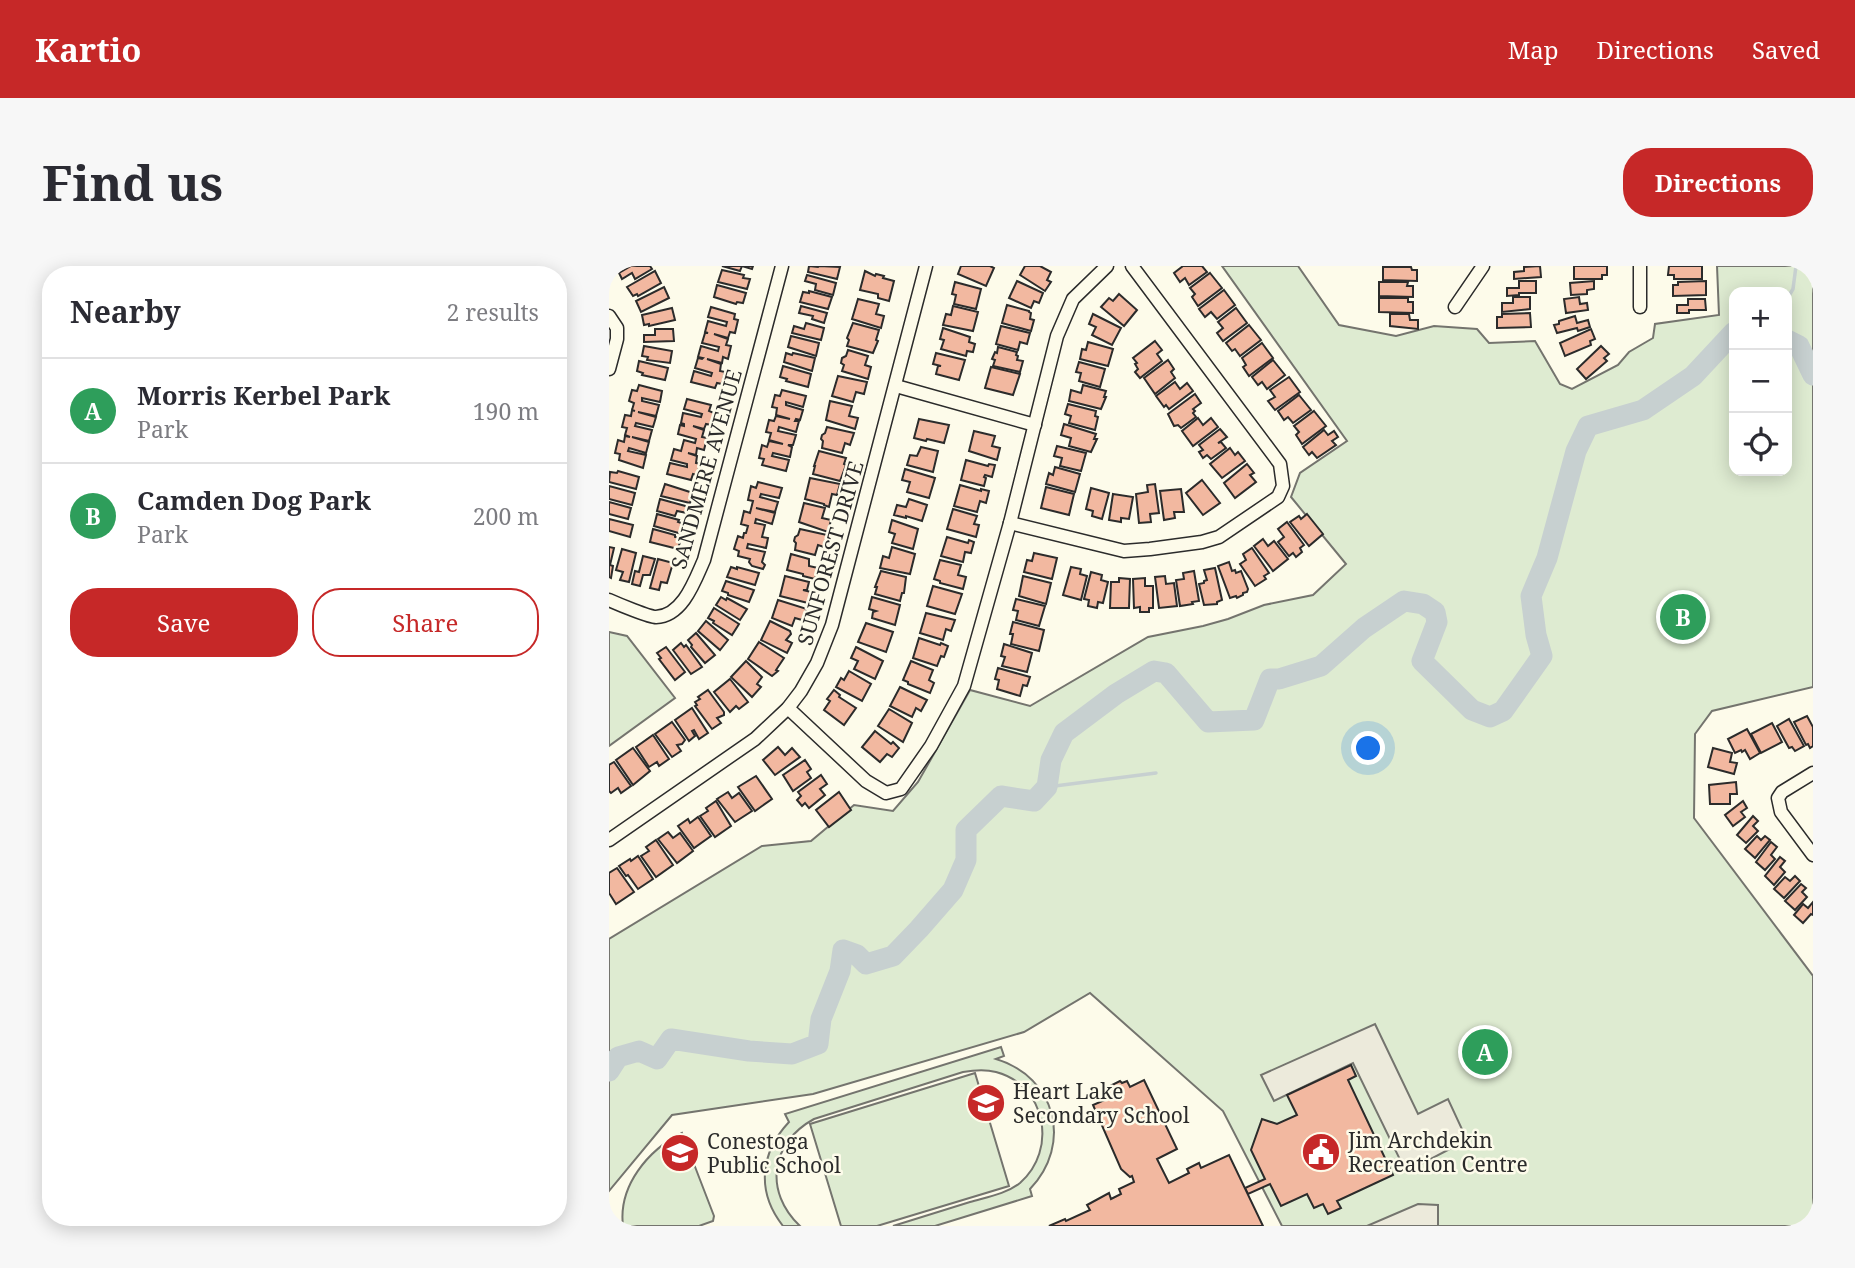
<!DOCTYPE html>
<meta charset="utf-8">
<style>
body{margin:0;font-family:"Noto Serif",serif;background:#f7f7f7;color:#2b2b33}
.controls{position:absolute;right:21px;top:21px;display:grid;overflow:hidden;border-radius:14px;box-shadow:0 4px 18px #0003}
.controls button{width:63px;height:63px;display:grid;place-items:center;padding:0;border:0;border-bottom:2px solid #e1e1e2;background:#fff;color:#2b2b33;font:35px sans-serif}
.you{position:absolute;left:760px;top:483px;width:24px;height:24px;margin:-18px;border:5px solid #fff;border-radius:50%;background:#1a73e8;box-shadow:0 0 0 10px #1a73e833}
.badge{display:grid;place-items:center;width:46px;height:46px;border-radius:50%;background:#c62828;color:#fff;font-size:23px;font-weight:700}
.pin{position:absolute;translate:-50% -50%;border:4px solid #fff;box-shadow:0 2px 7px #0006}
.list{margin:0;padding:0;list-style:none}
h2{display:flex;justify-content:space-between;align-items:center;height:91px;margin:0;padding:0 28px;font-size:30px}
h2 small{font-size:23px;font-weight:400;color:#7c7c81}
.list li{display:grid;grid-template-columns:46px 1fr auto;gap:21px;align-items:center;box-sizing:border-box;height:105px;padding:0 28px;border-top:2px solid #e1e1e2}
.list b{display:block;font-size:26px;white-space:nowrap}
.list p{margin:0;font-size:23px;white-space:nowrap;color:#7c7c81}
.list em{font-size:23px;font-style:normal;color:#7c7c81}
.actions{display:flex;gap:14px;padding:21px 28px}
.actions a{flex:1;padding:16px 0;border:2px solid #c62828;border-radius:28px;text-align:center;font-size:24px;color:#c62828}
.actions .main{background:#c62828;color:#fff}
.icon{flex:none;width:38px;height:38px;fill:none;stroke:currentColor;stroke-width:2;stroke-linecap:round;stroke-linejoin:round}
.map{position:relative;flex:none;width:1204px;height:960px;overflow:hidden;border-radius:28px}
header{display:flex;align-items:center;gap:42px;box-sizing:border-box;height:98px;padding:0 35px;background:#c62828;color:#fff}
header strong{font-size:33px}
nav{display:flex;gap:38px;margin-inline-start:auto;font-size:24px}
.intro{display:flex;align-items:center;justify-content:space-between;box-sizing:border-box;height:168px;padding:0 42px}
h1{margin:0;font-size:49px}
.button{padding:18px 32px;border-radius:28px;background:#c62828;color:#fff;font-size:24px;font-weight:700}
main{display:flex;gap:42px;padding:0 42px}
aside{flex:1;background:#fff;border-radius:28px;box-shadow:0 4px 18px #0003}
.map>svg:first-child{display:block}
.green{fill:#deebd1;stroke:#74746e;stroke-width:2;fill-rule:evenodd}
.parking{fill:#eceadb;stroke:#74746e;stroke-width:2}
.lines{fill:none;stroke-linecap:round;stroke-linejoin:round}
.stream{stroke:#c7d0d0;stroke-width:3.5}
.river{stroke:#c7d0d0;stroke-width:21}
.building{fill:#f2b8a0;stroke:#2b2b2b;stroke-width:2}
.minor-casing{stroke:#2b2b2b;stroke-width:15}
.minor{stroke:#fdfbea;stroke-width:12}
.labels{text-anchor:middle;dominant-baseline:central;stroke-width:5;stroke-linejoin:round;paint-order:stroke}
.street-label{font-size:21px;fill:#2b2b2b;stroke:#fdfbea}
.poi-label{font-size:21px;fill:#2b2b2b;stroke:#fdfbea;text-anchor:start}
</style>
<header>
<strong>Kartio</strong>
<nav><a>Map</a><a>Directions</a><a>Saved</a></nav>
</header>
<div class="intro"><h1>Find us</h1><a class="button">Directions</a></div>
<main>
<aside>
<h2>Nearby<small>2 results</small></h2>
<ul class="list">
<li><span class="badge" style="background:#2e9e5b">A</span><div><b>Morris Kerbel Park</b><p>Park</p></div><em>190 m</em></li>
<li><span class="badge" style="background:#2e9e5b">B</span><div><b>Camden Dog Park</b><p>Park</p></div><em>200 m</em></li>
</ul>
<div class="actions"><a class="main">Save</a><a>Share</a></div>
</aside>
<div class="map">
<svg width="1204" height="960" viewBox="0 0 1204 960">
<rect width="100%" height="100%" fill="#fdfbea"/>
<!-- green -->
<g class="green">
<path d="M613,0h76l41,59 57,11 38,-10 43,3 12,14 46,-2 25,43 12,5 46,-24 11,-13 24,-14 2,-14 64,-9 -2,-49h96v421l-101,24 -17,23 -1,84 119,158v250h-531l-59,-115 -133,-118 -66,39 -211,62 -141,21 -63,76v-252l153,-93 49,-5 43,-36 39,6 25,-29 52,-92 60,16 118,-69 55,-11 25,-7 36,-14 49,-10 33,-31 -55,-67 9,-24 47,-32zM1125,26h53v179h-53z"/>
<polygon points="0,366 18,370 66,432 0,480"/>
<path d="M392,781l3,9 -8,3c60,18 77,85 34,130l2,7 -97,30h-42c25,-8 51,-16 77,-24 17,-5 36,-8 50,-19 38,-33 26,-98 -24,-111 -11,-3 -22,-2 -33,0l-149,47c-44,24 -50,73 -14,107h-17c-27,-34 -23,-73 6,-104l-4,-8z"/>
<polygon points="366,807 400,920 268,960 232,960 201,858"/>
<path d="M73,867l32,83 -1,5 -14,5h-76c-5,-40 25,-76 59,-93z"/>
</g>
<!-- parking -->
<g class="parking">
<polygon points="766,758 809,848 839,833 858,874 797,906 744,797 665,835 652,809"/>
<polygon points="809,938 829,939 829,960 758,960"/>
</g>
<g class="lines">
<!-- stream -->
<g class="stream">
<polyline points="1178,33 1184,23 1187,0"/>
<polyline points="438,521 547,507"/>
</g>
<!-- river -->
<g class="river">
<polyline points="1178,74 1190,80 1204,109"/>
<polyline points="0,805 9,791 30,785 48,793 62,773 140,785 183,788 209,778 212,753 231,705 234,684 248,689 257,698 284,690 310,663 344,624 357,594 357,564 392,530 425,535 438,521 442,494 455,467 507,428 545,405 557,407 599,456 645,454 661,413 670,413 712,400 755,362 795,335 814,338 826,346 828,356 813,395 863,444 881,451 894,445 933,390 927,369 922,330 938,292 967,185 979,160 1034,144 1084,110 1125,66"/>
</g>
</g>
<!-- building -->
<g class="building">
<polygon points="22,0 41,0 43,3 26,13 23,7 13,13 10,7"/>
<polygon points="113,0 144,0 143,3 133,0 131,5"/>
<polygon points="200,0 209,1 210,0 231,1 228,13 199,6"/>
<polygon points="352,0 381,0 385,2 377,20 349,8"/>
<polygon points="416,0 431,0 442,6 438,14 442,16 436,25 411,9"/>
<polygon points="574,0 593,0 598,6 580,19 576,12 571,16 565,7"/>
<polygon points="931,0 932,11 905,13 905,6 915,5 915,1"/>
<polygon points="965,0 998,0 998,9 993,9 993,13 965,13"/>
<polygon points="1060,0 1093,0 1093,13 1065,13 1065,9 1059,9"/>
<polygon points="774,1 802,1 803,4 808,4 808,15 774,14"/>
<polygon points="113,4 135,9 134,12 141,13 138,23 109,16"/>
<polygon points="46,5 52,17 29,30 28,28 24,30 18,21"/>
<polygon points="256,5 266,10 267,8 275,10 274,12 285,15 280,35 269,32 269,28 251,24"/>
<polygon points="601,7 613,22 589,40 583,31 586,28 581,22"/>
<polygon points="198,9 227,17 224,29 206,24 207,18 196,15"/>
<polygon points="408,15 434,27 430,37 425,35 422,42 400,32"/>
<polygon points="910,15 927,15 927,27 910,27 910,29 898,30 898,22 910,22"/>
<polygon points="985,15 985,23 978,24 978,28 962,29 961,17"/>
<polygon points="1097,15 1097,29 1064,30 1064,19 1069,19 1069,16"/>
<polygon points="346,16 372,23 367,43 345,38 347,29 343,28"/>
<polygon points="770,16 799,16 798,20 804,20 804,31 770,30"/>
<polygon points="108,19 137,27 134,37 128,36 127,38 105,31"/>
<polygon points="55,21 60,32 32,46 27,35"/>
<polygon points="615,24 626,39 608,53 602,46 596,51 590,43"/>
<polygon points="200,25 223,31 219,43 191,36 194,26 200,27"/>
<polygon points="510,28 528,44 515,60 492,41 500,32 504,35"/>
<polygon points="904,31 921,31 921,43 893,46 893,37 904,37"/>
<polygon points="970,31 971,38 978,37 979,44 957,47 955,33"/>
<polygon points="770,32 799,32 799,36 804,36 804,47 770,46"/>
<polygon points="249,33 270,38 267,48 275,50 272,62 243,53"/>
<polygon points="1079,33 1096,33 1097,44 1080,44 1080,47 1068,47 1068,39 1079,39"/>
<polygon points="398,39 420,45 420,46 422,47 421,53 425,54 422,65 393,57"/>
<polygon points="192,40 218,47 215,57 203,53 204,50 190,47"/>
<polygon points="344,40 369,46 364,65 334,59 337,48 342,49"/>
<polygon points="102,41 126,48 125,53 129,54 126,67 121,66 119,72 105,68 119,73 117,79 122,80 119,93 114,91 113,97 98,93 112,98 111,105 116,106 113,118 108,117 106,122 82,116 85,105 102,110 103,107 86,102 89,92 93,93 94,92 89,91 92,80 109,85 110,81 93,77 96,67 99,67 96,66 99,55 117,60 118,56 99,51"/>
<polygon points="63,42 66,54 40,60 40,58 35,59 33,49"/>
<polygon points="627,42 638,57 614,75 608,67 614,62 609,56"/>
<polygon points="921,47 922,61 888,62 888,51 893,51 893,48"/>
<polygon points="484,48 512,62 503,79 483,69 487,61 480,58"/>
<polygon points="781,48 800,48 801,54 809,54 809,63 781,60"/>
<polygon points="966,50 968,57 979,54 981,61 969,65 968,62 948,67 945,59 950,58 950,55"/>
<polygon points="197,57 215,62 212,74 183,67 185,60 195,63"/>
<polygon points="244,57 270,64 267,74 269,75 264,87 238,80 240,74 238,72"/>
<polygon points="640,59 652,74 631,90 626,83 623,85 617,77"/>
<polygon points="392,60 421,67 418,78 411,76 409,84 387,78"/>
<polygon points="334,62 361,71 360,76 366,78 364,86 358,85 357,90 332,83 335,74 331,73"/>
<polygon points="46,63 64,63 65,75 35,76 35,69 46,69"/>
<polygon points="982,63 986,73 981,75 982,79 956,90 951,77"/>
<polygon points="182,70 210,77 207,90 179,81"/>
<polygon points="546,75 553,84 548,88 553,95 531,112 526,106 529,103 526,98 528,97 524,92"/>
<polygon points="479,76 504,83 499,100 471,93 473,83 477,84"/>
<polygon points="653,77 664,92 640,110 634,101 637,99 633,92"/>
<polygon points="35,80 63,85 61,97 38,94 39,91 33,90"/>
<polygon points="992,80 1000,88 995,92 998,95 977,113 968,103"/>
<polygon points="389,81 408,86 407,89 409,90 408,94 414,95 411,106 384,100 386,94 383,93 386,86 388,87"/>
<polygon points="239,84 259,90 256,99 262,101 259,113 233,105 235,99 232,97 233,92 237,90"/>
<polygon points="177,87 183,89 184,87 206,92 203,105 175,96"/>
<polygon points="327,87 356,94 350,114 327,108 329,100 332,100 324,98"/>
<polygon points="559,94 565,103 562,106 566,112 546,128 535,112"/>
<polygon points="664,94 676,109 658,123 653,116 649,119 643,111"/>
<polygon points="30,95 59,102 56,114 33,109 34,107 28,105"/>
<polygon points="470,96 496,103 491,121 470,115 472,107 467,106"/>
<polygon points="174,100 202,108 199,121 177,115 178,113 171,111"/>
<polygon points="382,101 411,108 404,129 376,122"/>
<polygon points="229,110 258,116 255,128 247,126 244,136 223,130"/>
<polygon points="680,111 691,126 666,144 659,135 666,131 661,124"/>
<polygon points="566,116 571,123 578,117 584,125 560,143 557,139 555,141 547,130"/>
<polygon points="30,119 53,125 51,136 33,132 33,135 50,139 47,150 29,146 47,151 44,161 27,157 26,160 43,164 40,175 23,171 40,176 37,187 20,182 19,185 37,189 34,202 10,194 11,188 6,187 9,174 15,176 16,170 21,171 16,169 18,162 13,161 16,149 22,150 23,144 26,145 23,144 25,137 20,135 23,124 28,125"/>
<polygon points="474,119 497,125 495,131 497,131 492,143 460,135 462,124 472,127"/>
<polygon points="173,124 197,130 194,141 177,136 177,139 194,144 191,154 187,153 186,155 190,155 187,166 170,161 169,165 187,169 184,179 179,179 183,181 181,191 164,187 163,190 180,194 177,205 153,199 155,193 150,192 153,179 158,181 160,175 174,178 160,174 162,167 157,166 160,154 165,155 167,150 181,153 167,149 168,142 163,141 166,129 171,130"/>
<polygon points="586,128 592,137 584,143 586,145 584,147 587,151 572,162 569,159 565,160 559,148"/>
<polygon points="690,129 702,144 684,157 679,151 675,154 669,145"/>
<polygon points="78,133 102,139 100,145 105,147 102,159 97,158 95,163 84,160 95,164 93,171 98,172 95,184 88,182 87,189 79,187 88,190 87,197 91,198 88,209 84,208 82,214 58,208 61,197 78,201 78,198 62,194 65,183 72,185 75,174 86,177 87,173 69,168 71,159 75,160 75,158 72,157 74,147 92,151 93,148 75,143"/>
<polygon points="221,135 243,140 240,150 249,152 246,163 217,154"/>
<polygon points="459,138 487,145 486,150 489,151 486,164 460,157 462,150 456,148"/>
<polygon points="705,145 717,160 693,178 687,169 690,166 685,160"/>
<polygon points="589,152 594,159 602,152 609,161 584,180 573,165"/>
<polygon points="310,153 340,159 335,177 318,173 317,175 305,172"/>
<polygon points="455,158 487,168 485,173 488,173 482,186 460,180 462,172 452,169"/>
<polygon points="218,161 245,167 241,179 236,177 233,187 213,182 214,175 212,173 213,169 216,167"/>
<polygon points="611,163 618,171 609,177 612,176 617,182 602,193 598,189 594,192 590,186 594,184 590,179"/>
<polygon points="715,164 719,169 725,165 729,171 723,175 727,179 708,192 703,186 700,189 694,181"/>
<polygon points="365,165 386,170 383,180 391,182 388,194 360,185"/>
<polygon points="448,180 477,187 472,205 451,200 453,192 445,190"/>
<polygon points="312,181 329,185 324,206 298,199 301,189 308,190"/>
<polygon points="621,182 626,189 629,186 636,195 613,212 601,198"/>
<polygon points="210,185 237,192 235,198 237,199 231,215 204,208 206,200 205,200"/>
<polygon points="357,194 379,200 380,198 386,199 383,211 376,209 375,211 377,212 375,220 352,214"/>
<polygon points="638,198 645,207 641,209 647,216 626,232 615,217"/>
<polygon points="446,201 471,208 466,226 437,218 440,207 444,209"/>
<polygon points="296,203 326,212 320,232 298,226 301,216 293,214"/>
<polygon points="9,205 30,211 27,223 0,216 1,206 8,207"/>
<polygon points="201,212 231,218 228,229 223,228 220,241 215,239 215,238 196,233"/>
<polygon points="593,214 611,237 594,249 577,227"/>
<polygon points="149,216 173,222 170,232 152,228 151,231 169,236 166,246 147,242 166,247 163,258 147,253 146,257 156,259 153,271 159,272 157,282 139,278 138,282 156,286 153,296 156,299 154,303 143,300 140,296 141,293 129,290 130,285 125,283 129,270 134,272 135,267 137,267 139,260 132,258 135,245 141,247 144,235 139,234 142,220 147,222"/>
<polygon points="56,218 84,227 81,237 52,230"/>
<polygon points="546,218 550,247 541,248 542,256 530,257 527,228 539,226 538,219"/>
<polygon points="351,219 372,225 372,223 380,225 377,237 371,235 368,246 345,240"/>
<polygon points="0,220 26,227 23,239 0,233"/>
<polygon points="437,221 465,228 460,249 432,242"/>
<polygon points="482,222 500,227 493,253 483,250 484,245 477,243"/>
<polygon points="572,223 575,246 565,246 566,252 555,254 551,225"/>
<polygon points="504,228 524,231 520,253 512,252 512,256 500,254"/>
<polygon points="51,233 80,241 78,247 68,245 66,250 48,245"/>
<polygon points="300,233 318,239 313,255 297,250 297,252 285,249 288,239 297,241"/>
<polygon points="0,236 22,242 19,253 0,248"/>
<polygon points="195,237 216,242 213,252 222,254 219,266 190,256"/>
<polygon points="344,243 368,250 365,258 370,259 367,271 338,263"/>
<polygon points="48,248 70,254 69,256 75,258 73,268 45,260"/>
<polygon points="698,248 714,268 700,280 681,256 690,250 692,253"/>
<polygon points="0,253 24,259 21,271 0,265"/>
<polygon points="283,254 309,263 304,283 283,277 286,268 280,266"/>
<polygon points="678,256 695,279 691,282 693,286 687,291 684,287 680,290 669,276 675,271 669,263"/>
<polygon points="44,263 66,269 66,271 72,272 69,283 41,276"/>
<polygon points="191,263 218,269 215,281 209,279 206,289 186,284 187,277 185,275 186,271 189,269"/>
<polygon points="338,271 359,277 360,274 365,276 362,287 356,286 354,296 332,290"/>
<polygon points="654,273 659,280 665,275 679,293 664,305 645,280"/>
<polygon points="0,281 5,282 1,299 4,300 2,312 0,311"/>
<polygon points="283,281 306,288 301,308 271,302 274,290 280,292"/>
<polygon points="643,282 660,307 655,310 657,313 646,320 631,298 637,294 634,288"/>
<polygon points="13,283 27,287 20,316 11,314 14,306 7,304"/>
<polygon points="425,287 448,292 443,313 415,306 418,294 423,295"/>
<polygon points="182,288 200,293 200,300 209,302 206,313 194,310 194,308 178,304"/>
<polygon points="34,290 46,293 41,309 34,309 31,320 23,318 26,305 30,306"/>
<polygon points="49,293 64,297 58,317 52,316 50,324 41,322"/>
<polygon points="331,294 352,299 349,309 357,311 354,323 331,317 331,315 325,313"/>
<polygon points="620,296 623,305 626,304 627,307 632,305 639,323 638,326 634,327 634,329 628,332 627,330 621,332 609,300"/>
<polygon points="122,301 128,303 128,301 150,307 146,319 118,311"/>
<polygon points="462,301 472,303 471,308 478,310 472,334 454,329"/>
<polygon points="606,302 613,334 608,336 608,338 595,339 590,318 595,317 595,315 598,314 595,304"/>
<polygon points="272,305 297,311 295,327 293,327 291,335 266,328 268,321 266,321"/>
<polygon points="585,305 590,335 583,336 584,338 571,340 567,314 575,313 574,307"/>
<polygon points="482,306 493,309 492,314 499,316 494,337 489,336 488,342 479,340 480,334 475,333"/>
<polygon points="176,310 200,316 198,324 194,324 202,326 199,337 171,330"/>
<polygon points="414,310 442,317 437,338 410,330"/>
<polygon points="556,310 557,318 565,317 568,340 550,342 546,311"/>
<polygon points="510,312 521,313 520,342 501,342 502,316 510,316"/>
<polygon points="536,312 536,320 544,320 544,342 540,342 540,346 531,346 531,341 525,342 524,313"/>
<polygon points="117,315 145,324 140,336 119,329 119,327 113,325"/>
<polygon points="324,320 353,328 346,348 318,340"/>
<polygon points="112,331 117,334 118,332 138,343 131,354 107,339"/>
<polygon points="263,331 291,339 286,359 263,352 264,346 267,345 260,343"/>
<polygon points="407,333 436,340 430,360 407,354 409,345 404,344"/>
<polygon points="169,334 198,343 193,354 186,352 183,360 163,352"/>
<polygon points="105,342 130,358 123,369 104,357 105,355 99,352"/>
<polygon points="317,347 346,354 342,365 337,363 334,374 311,367"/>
<polygon points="97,355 119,374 111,384 89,365"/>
<polygon points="161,355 181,365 182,368 177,374 183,377 178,387 152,374"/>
<polygon points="404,356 435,364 430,385 402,378 404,368 401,368"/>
<polygon points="257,357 284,366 277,386 249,376"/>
<polygon points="87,367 106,389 96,397 82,381 83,379 79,374"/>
<polygon points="310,372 331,379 332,377 339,380 335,391 332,390 328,400 304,392"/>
<polygon points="150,376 175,392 167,404 169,405 163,410 139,393"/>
<polygon points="72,377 75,381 77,379 93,401 82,408 64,384"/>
<polygon points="395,378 423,387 418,406 393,400 396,391 392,390"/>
<polygon points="57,381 76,406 66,414 50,393 52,392 48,387"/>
<polygon points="247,381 274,395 266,413 245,403 249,395 242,392"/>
<polygon points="137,395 153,411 148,418 152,421 143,431 122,411"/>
<polygon points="302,395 324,404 320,414 325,417 321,427 299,418 299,416 294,414"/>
<polygon points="389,402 421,411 418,420 414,419 411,430 388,423 390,414 386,413"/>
<polygon points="240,405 262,418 253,435 227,421 232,412 235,414"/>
<polygon points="121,413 139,436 130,443 127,440 121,446 105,426"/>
<polygon points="291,421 318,434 312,445 307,442 303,451 281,440"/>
<polygon points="99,424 115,446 115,449 108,452 112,457 103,463 86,440 88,439 86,436 91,433 89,431"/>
<polygon points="225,424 231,429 230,431 247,442 235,459 215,444 221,435 218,433"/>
<polygon points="83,442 99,467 90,473 85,464 83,465 86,470 80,475 66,454"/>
<polygon points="280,443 303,457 294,476 269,460"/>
<polygon points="1198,450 1204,461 1204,480 1201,482 1199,478 1197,479 1185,456"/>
<polygon points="1180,453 1195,480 1186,485 1183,481 1180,482 1168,460"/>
<polygon points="63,456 76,474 73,478 68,479 72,485 63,491 46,468"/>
<polygon points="1163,457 1173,476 1152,487 1142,468"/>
<polygon points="1138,463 1151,487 1141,493 1136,484 1133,486 1132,484 1126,487 1119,473"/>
<polygon points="266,465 282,478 284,476 290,482 283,491 278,488 271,496 253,481"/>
<polygon points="44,469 60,493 50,500 48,496 40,501 27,481"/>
<polygon points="169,481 176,489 183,482 191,491 166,509 154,494"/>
<polygon points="24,482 41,505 24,519 7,494"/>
<polygon points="1104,482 1123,487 1121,496 1128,497 1125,508 1099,501"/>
<polygon points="196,494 202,503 198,506 202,512 184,525 174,509"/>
<polygon points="5,496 22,520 12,527 9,522 2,527 0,525 0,499"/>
<polygon points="212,509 218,518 211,523 216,529 200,542 196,537 193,540 188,534 192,530 189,526"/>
<polygon points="147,510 163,533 146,545 129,521"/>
<polygon points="1127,516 1128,528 1121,528 1121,538 1101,538 1100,519"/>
<polygon points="119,526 123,532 130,527 143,545 126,556 108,533"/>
<polygon points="230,526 242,544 220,561 207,544"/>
<polygon points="107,535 122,560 106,571 91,550 99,545 97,542"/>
<polygon points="1134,535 1138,542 1132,546 1136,551 1124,560 1116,549"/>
<polygon points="1144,550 1149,555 1144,560 1149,565 1137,577 1128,569"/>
<polygon points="89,551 102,570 85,582 69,560 79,553 81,557"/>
<polygon points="59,566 64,572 71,567 84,585 68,597 49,573"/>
<polygon points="1148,570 1152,574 1156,570 1161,574 1146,592 1136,583"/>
<polygon points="47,574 64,599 47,611 32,590 40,585 37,581"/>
<polygon points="1162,576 1168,581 1162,589 1166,593 1156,604 1147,596"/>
<polygon points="29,590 44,613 29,623 19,609 17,610 10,600 21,593 22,595"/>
<polygon points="1171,591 1176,595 1171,601 1176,606 1165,619 1156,610"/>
<polygon points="8,602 25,626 7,638 0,627 0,607"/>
<polygon points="1186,610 1191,615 1175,632 1165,623 1176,611 1181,615"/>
<polygon points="1192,618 1197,622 1193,626 1198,631 1186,644 1176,635"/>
<polygon points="1204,636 1204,649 1202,648 1194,657 1185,649 1194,638 1199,642"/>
<polygon points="742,799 747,810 739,814 784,909 728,935 732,942 719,948 714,938 705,942 698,928 672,940 661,918 639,928 636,922 656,913 642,884 653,853 668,858 688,849 678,829"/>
<polygon points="535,814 568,883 548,893 560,917 580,907 578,903 590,897 592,902 620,889 654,960 440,960 456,953 457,955 481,944 478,939 500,927 502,933 512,928 510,923 525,916 523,910 521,911 512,903 484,839 498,833 495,826 500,824 499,821 511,815 513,817 518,815 521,821"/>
</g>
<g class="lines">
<!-- minor casing -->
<g class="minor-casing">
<g id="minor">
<polyline points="846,41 874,0"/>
<polyline points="1031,41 1031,0"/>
<polyline points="0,50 8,62 8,73 0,103"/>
<polyline points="287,120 426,159"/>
<polyline points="401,257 515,285 541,283 593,276 610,271 669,231 674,220 671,198 523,0"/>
<path d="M0,334c9,4 40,17 47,17 27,-1 39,-37 48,-57l78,-294"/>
<polyline points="179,442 257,515 277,527 292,523 322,480 355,420 401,257 448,70 464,33 498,0"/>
<polyline points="1204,507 1173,526 1169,532 1172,546 1204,589"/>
<polyline points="0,574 146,473 179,442 192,425 208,397 223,359 317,0"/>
</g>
</g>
<!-- minor -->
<use href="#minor" class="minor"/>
</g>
<!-- icons -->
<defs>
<g id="school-disc" transform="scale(2.0125)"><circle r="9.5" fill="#c62828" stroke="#fdfbea"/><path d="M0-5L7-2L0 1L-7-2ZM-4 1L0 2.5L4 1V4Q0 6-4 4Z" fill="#fff"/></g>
<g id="civic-disc" transform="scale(2.0125)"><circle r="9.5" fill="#c62828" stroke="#fdfbea"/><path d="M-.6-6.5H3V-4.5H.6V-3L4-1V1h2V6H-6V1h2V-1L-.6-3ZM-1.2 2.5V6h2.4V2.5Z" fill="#fff"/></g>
</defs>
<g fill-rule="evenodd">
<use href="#school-disc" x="377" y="837"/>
<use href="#civic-disc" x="712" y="886"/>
<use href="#school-disc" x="71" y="887"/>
</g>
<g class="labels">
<!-- street labels -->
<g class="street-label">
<text transform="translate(97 203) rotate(-74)">SANDMERE AVENUE</text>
<text transform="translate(221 287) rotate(-74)">SUNFOREST DRIVE</text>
</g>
<!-- poi labels -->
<g class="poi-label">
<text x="404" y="825">Heart Lake<tspan x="404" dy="24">Secondary School</tspan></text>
<text x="739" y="874">Jim Archdekin<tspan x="739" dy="24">Recreation Centre</tspan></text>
<text x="98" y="875">Conestoga<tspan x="98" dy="24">Public School</tspan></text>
</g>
</g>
</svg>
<div class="controls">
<button>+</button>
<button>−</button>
<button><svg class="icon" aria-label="locate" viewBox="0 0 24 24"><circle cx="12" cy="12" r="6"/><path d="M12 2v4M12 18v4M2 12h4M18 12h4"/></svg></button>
</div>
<div class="you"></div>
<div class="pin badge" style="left:876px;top:786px;background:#2e9e5b">A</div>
<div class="pin badge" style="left:1074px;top:351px;background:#2e9e5b">B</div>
</div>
</main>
